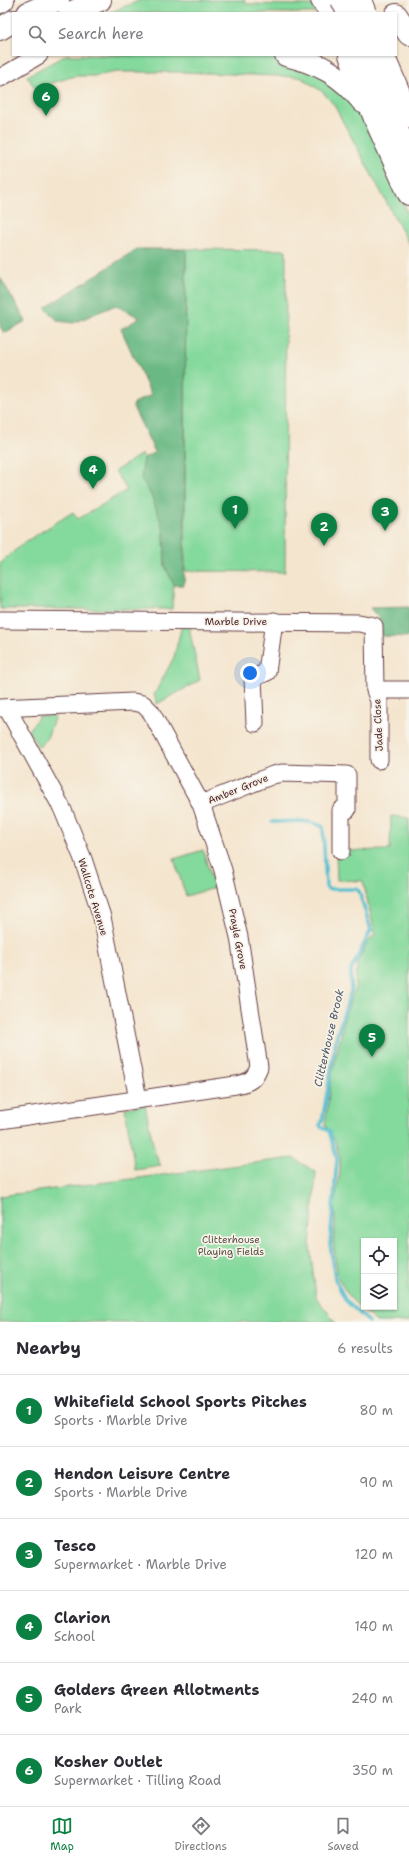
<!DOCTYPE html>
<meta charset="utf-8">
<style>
body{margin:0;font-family:"Shantell Sans",sans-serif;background:#f7f7f7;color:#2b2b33}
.controls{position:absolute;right:12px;bottom:12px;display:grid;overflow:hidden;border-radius:0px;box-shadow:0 1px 3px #0004}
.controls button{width:36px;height:36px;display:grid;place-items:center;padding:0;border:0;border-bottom:1px solid #e1e1e2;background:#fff;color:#2b2b33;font:20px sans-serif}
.you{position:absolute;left:250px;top:673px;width:14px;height:14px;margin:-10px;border:3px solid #fff;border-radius:50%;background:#1a73e8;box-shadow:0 0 0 6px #1a73e833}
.badge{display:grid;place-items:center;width:26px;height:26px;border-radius:50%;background:#0b8043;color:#fff;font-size:13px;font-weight:700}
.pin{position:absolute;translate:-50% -33px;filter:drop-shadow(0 1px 2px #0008)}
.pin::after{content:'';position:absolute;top:21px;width:14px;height:12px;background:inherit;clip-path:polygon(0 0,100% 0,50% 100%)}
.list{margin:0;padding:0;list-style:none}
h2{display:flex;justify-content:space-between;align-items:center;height:52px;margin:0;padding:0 16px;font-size:17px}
h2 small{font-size:13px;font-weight:400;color:#7c7c81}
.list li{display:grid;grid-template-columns:26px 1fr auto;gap:12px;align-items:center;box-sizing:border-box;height:72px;padding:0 16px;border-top:1px solid #e1e1e2}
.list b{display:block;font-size:15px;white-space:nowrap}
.list p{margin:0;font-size:13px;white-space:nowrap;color:#7c7c81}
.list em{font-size:13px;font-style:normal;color:#7c7c81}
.icon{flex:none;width:22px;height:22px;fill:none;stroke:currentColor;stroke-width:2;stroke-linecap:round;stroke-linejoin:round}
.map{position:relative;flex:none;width:409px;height:1322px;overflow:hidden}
.search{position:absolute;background:#fff;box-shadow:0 1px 3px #0004;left:12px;right:12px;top:12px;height:44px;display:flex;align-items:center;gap:10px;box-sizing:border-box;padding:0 14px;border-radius:0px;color:#7c7c81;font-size:15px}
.sheet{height:484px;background:#fff}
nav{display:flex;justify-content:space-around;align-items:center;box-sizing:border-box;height:56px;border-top:1px solid #e1e1e2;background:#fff;font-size:11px;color:#7c7c81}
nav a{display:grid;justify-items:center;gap:2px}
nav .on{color:#0b8043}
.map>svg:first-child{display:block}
.green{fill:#84d99c;stroke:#677c64;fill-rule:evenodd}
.forest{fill:#6bb984;stroke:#5a6c58}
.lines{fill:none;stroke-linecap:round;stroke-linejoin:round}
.stream{stroke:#56c0d1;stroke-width:3.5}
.minor-casing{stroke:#643d43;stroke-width:19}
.highway-casing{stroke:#643d43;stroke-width:24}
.minor{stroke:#fff;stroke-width:17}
.highway{stroke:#fff;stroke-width:22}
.highway-bridge-casing{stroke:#643d43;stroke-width:24;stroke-linecap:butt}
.highway-bridge{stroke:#fff;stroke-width:22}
.labels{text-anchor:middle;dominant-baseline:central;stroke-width:3.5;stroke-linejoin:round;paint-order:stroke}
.street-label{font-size:10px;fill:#4a1f2b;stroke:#f7f3e8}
.park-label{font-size:10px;fill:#584e47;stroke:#f7f3e8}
.water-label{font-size:11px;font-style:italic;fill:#4e5765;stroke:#f7f3e8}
</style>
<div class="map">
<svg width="409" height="1322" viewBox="0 0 409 1322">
<rect width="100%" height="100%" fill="#f7f3e8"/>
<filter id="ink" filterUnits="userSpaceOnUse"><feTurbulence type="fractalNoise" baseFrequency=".025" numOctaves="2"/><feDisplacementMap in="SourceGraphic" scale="8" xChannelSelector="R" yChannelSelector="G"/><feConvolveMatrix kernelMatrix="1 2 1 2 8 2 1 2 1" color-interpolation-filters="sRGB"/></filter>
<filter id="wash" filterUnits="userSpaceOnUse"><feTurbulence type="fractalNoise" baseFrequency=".012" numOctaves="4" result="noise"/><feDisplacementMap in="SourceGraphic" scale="16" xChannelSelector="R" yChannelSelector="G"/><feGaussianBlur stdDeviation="0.9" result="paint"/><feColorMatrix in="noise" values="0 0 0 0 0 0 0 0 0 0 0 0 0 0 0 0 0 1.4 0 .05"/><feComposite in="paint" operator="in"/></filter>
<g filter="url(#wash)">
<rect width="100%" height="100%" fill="#f4e5ce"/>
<!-- green -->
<g class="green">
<polygon points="141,0 245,0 246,4 312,5 316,13 108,13"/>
<polygon points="66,55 246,55 286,59 313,67 353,102 374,138 409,216 409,244 334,105 323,92 300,77 182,72 117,72 94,76 75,76 35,88 27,76"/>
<polygon points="186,249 286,250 285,572 185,571"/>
<polygon points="142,454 144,458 142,478 151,495 164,530 165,566 174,585 172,609 0,609 0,563 25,542 73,512 78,519 127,490 115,471"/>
<polygon points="182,625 191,625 190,632 200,680 157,704 154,695 174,657"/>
<polygon points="39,716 55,716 47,738 39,747 28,731"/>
<path d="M391,816l18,2v504h-33l-26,-24 -12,-20 -5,-35 2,-22 -1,-16 6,-32v-15l-5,-17 -10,-16 6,-46 10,-44 4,-20 10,-26 2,-26 10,-20 8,-9 -12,-53 -26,-1 -1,-29 54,-1zM364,1241h30v66h-30z"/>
<polygon points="203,850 214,888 186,896 174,859"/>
<polygon points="145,1105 155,1153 161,1166 135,1170 125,1108"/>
<polygon points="293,1158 316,1172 310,1246 316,1297 335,1322 0,1322 0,1196"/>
</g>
<!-- forest -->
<g class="forest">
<polygon points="137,249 186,249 184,585 174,585 165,566 164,530 151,495 141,478 144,458 155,452 133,407 134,403 151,395 121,329 140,318 116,305 73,323 58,321 45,308"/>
<polygon points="0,277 26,321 4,333 0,326"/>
<polygon points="409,607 409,637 382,636 381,621 370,608"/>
</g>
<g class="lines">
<!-- stream -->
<path class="stream" d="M272,822c17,0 36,-4 51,5l3,60 2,2h28l3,2 12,39 -20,40v21l-14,44 -15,87 -2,3 1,2 8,4 8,28 -7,85 5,35 11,22 23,21"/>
</g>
</g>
<g filter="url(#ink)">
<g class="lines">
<!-- minor casing -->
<g class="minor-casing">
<g id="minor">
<polyline points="0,78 39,55"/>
<polyline points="0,620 359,623 374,626 375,690 409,690"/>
<polyline points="375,690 379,701 379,760"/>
<path d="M0,708l133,-6 10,2 8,8 50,92 22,66 16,67 20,130c-5,13 -9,15 -23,18l-236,35"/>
<polyline points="7,708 62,808 83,859 102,917 138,1099"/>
<polyline points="255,723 253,678 267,672 274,621"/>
<polyline points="201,804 273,775 282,773 347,775 347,810 341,810 341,851"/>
</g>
</g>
<!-- highway casing -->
<g class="highway-casing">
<g id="highway">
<polyline points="322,0 331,13"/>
<polyline points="0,2 3,0"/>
<polyline points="28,13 58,0"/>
<polyline points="70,13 100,0"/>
<polyline points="396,15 409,34"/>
<polyline points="0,29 13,21"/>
<path d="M286,55c33,8 56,20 77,47"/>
<polyline points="350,55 376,121 409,194"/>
<polyline points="366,55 409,157"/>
<polyline points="383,55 409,116"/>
</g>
</g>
<!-- minor -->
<use href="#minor" class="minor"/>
<!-- highway -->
<use href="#highway" class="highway"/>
<!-- highway-bridge casing -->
<g class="highway-bridge-casing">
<g id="highway-bridge">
<polyline points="342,0 348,13"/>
<polyline points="360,0 365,13"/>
</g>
</g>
<!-- highway-bridge -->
<use href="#highway-bridge" class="highway-bridge"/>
</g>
</g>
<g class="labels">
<!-- street labels -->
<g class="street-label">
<text x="236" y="621">Marble Drive</text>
<text transform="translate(378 725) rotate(-93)">Jade Close</text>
<text transform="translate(238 789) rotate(-22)">Amber Grove</text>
<text transform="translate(93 897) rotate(73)">Wallcote Avenue</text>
<text transform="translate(238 939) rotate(79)">Prayle Grove</text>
</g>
<!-- park labels -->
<g class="park-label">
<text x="231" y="1239">Clitterhouse<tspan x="231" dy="12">Playing Fields</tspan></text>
</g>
<!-- water labels -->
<g class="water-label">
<text transform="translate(329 1038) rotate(-77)">Clitterhouse Brook</text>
</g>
</g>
</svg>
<div class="controls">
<button><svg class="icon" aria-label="locate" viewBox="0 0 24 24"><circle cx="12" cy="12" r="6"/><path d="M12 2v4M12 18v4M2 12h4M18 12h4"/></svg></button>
<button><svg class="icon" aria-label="layers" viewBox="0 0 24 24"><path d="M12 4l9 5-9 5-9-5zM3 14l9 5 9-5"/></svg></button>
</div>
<div class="you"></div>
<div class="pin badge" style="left:235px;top:529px">1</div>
<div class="pin badge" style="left:324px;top:546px">2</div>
<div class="pin badge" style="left:385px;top:531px">3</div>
<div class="pin badge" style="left:93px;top:489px">4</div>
<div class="pin badge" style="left:372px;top:1057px">5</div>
<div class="pin badge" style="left:46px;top:116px">6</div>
<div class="search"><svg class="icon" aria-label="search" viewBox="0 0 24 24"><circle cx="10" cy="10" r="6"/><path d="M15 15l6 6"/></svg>Search here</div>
</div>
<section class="sheet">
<h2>Nearby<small>6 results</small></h2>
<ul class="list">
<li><span class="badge">1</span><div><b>Whitefield School Sports Pitches</b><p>Sports · Marble Drive</p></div><em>80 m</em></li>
<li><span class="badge">2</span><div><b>Hendon Leisure Centre</b><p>Sports · Marble Drive</p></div><em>90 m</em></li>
<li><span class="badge">3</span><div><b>Tesco</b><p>Supermarket · Marble Drive</p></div><em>120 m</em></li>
<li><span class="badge">4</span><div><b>Clarion</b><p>School</p></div><em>140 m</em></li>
<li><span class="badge">5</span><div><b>Golders Green Allotments</b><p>Park</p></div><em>240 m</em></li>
<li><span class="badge">6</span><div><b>Kosher Outlet</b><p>Supermarket · Tilling Road</p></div><em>350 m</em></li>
</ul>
</section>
<nav>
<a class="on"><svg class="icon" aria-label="map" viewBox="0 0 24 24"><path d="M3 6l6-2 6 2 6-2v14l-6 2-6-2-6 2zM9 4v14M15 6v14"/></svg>Map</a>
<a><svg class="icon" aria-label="directions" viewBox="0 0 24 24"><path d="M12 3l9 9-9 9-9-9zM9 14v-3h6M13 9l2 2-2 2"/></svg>Directions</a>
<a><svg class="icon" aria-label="saved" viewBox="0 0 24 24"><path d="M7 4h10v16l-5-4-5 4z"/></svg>Saved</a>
</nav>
